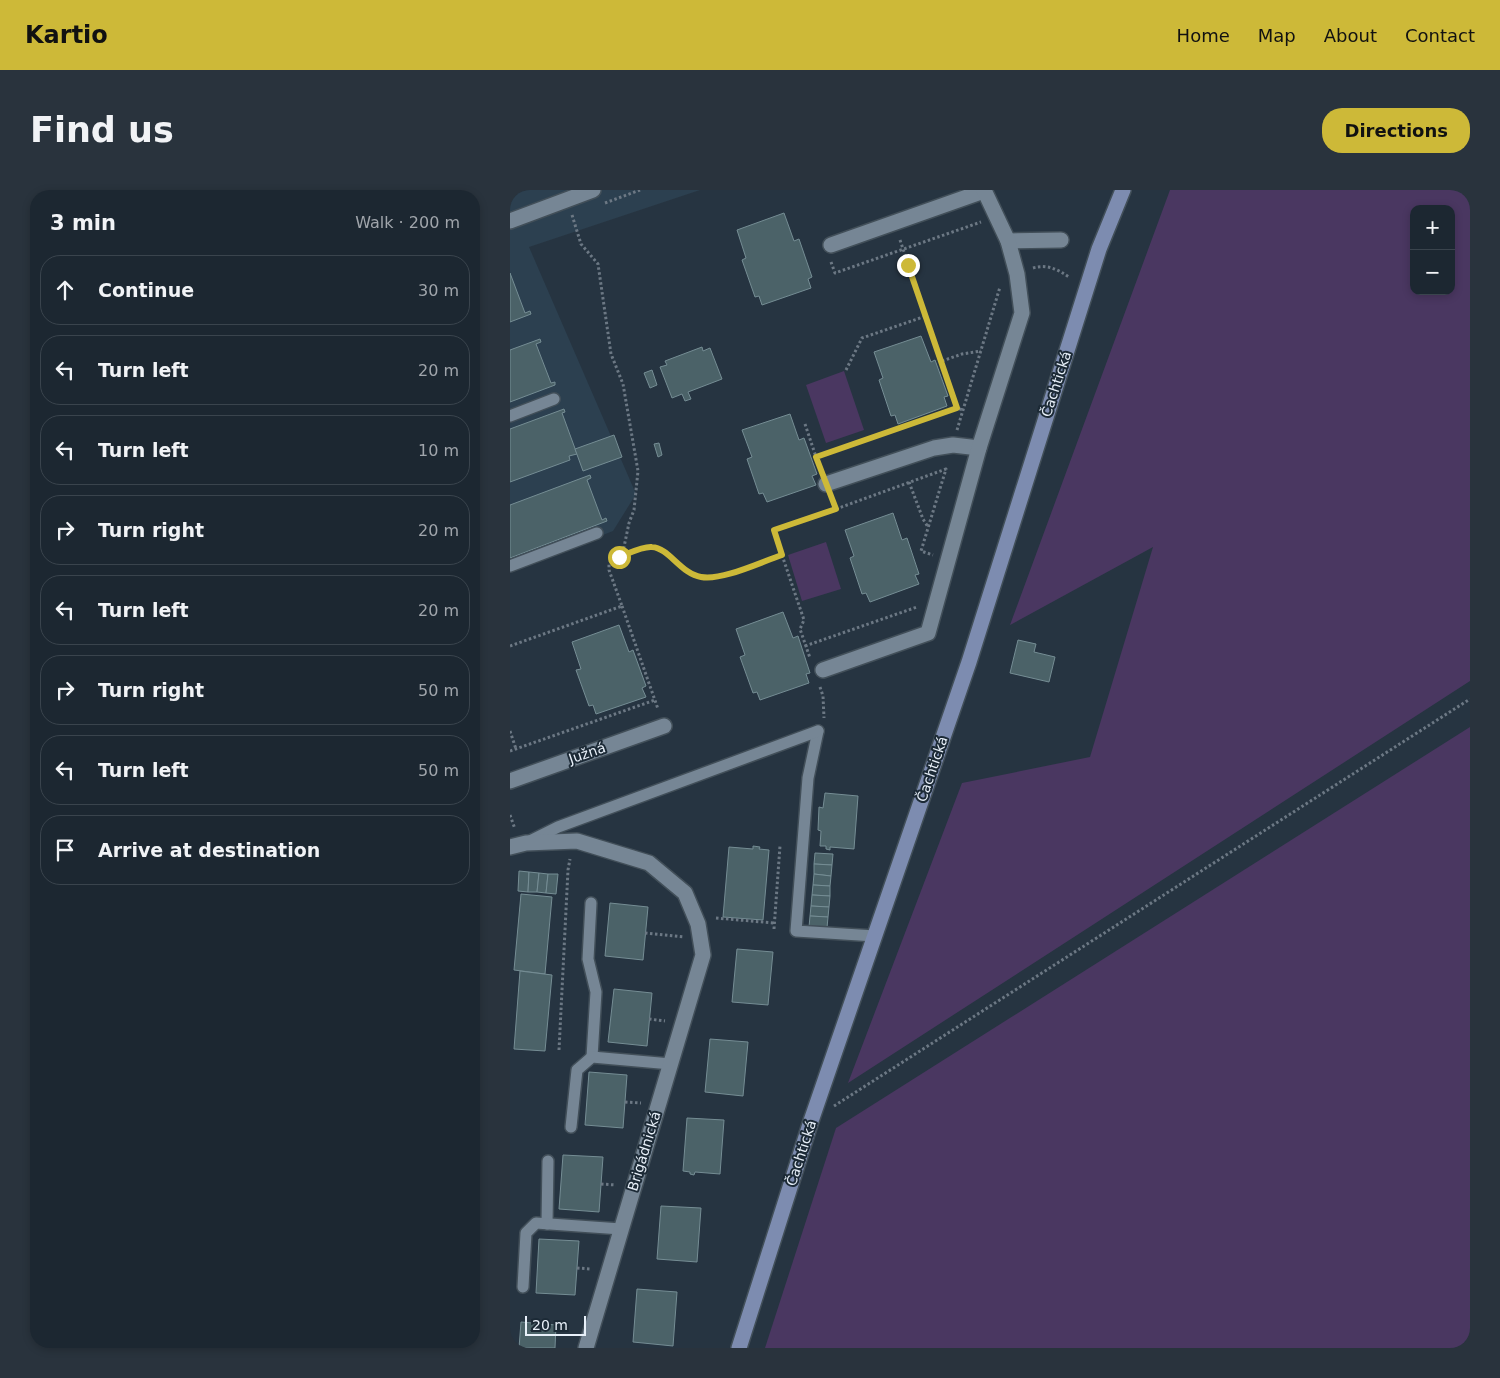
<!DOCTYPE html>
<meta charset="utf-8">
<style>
body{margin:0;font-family:"DejaVu Sans",sans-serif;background:#29333d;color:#f1f3f6}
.controls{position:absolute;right:15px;top:15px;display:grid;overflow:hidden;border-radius:10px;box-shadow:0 2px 8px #0003}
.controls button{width:45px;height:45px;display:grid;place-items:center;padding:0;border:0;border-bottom:1px solid #3a444d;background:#1c2731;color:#f1f3f6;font:25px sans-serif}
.scale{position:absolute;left:15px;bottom:12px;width:61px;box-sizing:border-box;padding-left:5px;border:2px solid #e8f0f9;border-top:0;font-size:14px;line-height:18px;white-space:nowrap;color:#e8f0f9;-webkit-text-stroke:4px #1c2a36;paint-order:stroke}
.stop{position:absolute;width:15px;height:15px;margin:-11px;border:4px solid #cdb938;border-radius:50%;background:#fff}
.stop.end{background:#cdb938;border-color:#fff;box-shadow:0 1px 5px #0008}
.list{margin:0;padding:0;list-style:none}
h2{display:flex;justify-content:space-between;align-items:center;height:65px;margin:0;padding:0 20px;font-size:21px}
h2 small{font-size:16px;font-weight:400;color:#a0a5ab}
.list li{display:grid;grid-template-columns:32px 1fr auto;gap:15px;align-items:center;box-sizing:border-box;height:70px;margin:0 10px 10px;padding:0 10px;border:1px solid #3a444d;border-radius:20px}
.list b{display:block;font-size:19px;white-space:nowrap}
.list em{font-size:16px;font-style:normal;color:#a0a5ab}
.icon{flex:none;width:28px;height:28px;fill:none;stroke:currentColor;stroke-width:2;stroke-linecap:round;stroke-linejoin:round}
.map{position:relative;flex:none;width:960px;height:1158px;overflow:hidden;border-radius:20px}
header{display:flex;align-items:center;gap:30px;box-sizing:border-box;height:70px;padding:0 25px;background:#cdb938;color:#111}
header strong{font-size:24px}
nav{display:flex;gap:28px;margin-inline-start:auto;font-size:18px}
.intro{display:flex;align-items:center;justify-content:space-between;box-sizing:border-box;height:120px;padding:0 30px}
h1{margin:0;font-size:35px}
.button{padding:12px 22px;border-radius:20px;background:#cdb938;color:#111;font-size:18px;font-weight:700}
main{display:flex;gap:30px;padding:0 30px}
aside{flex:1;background:#1c2731;border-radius:20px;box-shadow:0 2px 8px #0003}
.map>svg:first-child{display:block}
.built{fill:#2c4050}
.green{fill:#4a3761;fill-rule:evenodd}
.building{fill:#4b6268;stroke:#758d94}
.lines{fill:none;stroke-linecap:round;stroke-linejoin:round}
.lane-casing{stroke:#424f59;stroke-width:14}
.street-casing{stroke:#424f59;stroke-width:18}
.secondary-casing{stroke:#424f59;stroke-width:18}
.path{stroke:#6c7884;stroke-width:3;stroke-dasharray:2.5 2.5;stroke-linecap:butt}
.lane{stroke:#768695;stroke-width:11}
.street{stroke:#768695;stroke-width:15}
.secondary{stroke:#7d8cb0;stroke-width:15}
.route{stroke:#cdb938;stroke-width:6}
.labels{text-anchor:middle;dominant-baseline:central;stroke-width:4;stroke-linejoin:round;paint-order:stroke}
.street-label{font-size:14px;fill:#e8f0f9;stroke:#1c2a36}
</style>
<header>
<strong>Kartio</strong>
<nav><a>Home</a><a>Map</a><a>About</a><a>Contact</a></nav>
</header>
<div class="intro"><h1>Find us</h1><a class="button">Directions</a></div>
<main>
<aside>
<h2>3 min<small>Walk · 200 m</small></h2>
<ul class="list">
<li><svg class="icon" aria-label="ahead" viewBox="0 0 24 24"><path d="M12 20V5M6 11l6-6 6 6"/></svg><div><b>Continue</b></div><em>30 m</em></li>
<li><svg class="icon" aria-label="left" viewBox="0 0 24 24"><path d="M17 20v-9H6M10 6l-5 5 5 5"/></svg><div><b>Turn left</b></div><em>20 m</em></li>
<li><svg class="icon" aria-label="left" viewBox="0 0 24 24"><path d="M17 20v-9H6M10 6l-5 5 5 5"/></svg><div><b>Turn left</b></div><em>10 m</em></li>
<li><svg class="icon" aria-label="right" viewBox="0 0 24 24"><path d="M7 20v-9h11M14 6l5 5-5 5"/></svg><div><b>Turn right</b></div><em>20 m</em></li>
<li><svg class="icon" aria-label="left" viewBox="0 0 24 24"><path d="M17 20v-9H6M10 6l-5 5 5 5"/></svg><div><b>Turn left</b></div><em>20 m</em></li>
<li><svg class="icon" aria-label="right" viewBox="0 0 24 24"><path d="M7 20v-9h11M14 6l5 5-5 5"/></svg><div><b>Turn right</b></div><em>50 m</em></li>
<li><svg class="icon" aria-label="left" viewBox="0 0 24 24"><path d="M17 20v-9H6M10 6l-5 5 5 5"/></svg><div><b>Turn left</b></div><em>50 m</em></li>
<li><svg class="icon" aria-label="arrive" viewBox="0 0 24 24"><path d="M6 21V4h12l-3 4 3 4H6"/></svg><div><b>Arrive at destination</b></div></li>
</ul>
</aside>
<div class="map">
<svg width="960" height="1158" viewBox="0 0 960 1158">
<rect width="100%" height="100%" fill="#263441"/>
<!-- built -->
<polygon class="built" points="0,0 190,0 19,57 126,304 103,341 0,382"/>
<!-- green -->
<g class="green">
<path d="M660,0h300v491l-622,402 114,-300 128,-26 63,-210 -143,78zM904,19h37v82h-37z"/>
<polygon points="334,181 354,240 316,253 296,195"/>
<polygon points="316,352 331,399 292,411 278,365"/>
<polygon points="960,537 960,1158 255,1158 326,938"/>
</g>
<!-- building -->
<g class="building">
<polygon points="274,23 284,51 289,49 302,87 298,89 301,98 252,115 249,106 245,107 232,70 236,68 227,40"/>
<polygon points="0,83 15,123 20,121 21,124 0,132"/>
<polygon points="411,146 421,172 425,170 438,206 434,207 437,216 388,234 385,225 381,226 369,190 373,188 364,162"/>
<polygon points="30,149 31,152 26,154 41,193 45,192 45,195 0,212 0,160"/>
<polygon points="192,157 193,161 200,158 212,189 178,202 181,209 175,211 172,204 162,208 150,177 157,175 155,171"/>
<polygon points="142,180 147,195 140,198 134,183"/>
<polygon points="54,219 55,222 52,223 67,264 59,266 60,270 0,292 0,239"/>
<polygon points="280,224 289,250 294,248 307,284 302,286 306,295 257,312 253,303 249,304 237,269 242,267 232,240"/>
<polygon points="104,245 112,267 73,281 65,259"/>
<polygon points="149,253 152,265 148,267 144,254"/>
<polygon points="80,285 81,288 77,290 92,330 96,328 97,331 0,368 0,315"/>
<polygon points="383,323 392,350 397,348 409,384 405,385 409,394 360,412 356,403 352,404 340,368 344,366 335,340"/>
<polygon points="273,422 283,448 288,446 300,483 296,484 299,493 250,510 247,502 243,503 230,467 235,465 226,439"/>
<polygon points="109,435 119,462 123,460 136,496 132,498 136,507 86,524 83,515 79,516 66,480 71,479 62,452"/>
<polygon points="508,450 526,454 524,462 545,467 539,492 500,483"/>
<polygon points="315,603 348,606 344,659 320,657 320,660 316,659 316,656 310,656 311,641 308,640 309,617 313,618"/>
<polygon points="243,656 250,657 249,659 259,660 253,730 213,727 219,657 243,659"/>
<polygon points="305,663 323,664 322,675 304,674"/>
<polygon points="304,674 322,675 321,686 304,684"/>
<polygon points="9,681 19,682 18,702 8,701"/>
<polygon points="19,682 29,683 27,702 18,702"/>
<polygon points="29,683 38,684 36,703 27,702"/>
<polygon points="38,684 48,684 46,704 36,703"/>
<polygon points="304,684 321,686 320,696 303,695"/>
<polygon points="303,695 320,696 320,706 302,705"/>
<polygon points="11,704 42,707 35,784 4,780"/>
<polygon points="302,705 320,706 319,717 301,716"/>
<polygon points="100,713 138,717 133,770 95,766"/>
<polygon points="301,716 319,717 318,727 300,726"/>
<polygon points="300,726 318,727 317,738 299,737"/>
<polygon points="227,759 263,762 258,815 222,812"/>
<polygon points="10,781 42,785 35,861 4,859"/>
<polygon points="104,799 142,803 137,856 98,852"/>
<polygon points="200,849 238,852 233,906 195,902"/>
<polygon points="79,882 117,885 113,938 75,935"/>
<polygon points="177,928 214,930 210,984 185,982 184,985 180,984 180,982 173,981"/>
<polygon points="53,965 93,967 89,1022 49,1019"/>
<polygon points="151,1016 191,1018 187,1072 147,1069"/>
<polygon points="29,1049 69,1051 65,1105 26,1103"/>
<polygon points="127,1099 167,1102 163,1156 123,1152"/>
<polygon points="11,1132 46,1135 45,1158 9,1158"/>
</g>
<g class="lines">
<!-- lane casing -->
<g class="lane-casing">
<g id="lane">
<polyline points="0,226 44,209"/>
<polyline points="0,376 87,343"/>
<polyline points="308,541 298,588 286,741 365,746"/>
<polyline points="16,653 48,637 308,541"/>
<polyline points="81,713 78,769 86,802 82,867"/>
<polyline points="61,937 67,880 82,867 161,874"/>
<polyline points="37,1034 38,971"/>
<polyline points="13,1097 16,1043 26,1033 111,1039"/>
</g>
</g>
<!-- street casing -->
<g class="street-casing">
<g id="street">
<polyline points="0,31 83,0"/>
<polyline points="498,51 551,50"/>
<polyline points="321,55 474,1"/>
<polyline points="316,294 424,258 443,255 469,258"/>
<polyline points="313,480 418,443 469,258 512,123 507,84 498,51 474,0"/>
<polyline points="0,591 154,536"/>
<polyline points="0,657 16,653 67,651 139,673 175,703 188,734 193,765 76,1158"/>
</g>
</g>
<!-- secondary casing -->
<g class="secondary-casing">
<polyline id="secondary" points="229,1158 301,931 459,472 589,59 613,0"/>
</g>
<!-- path -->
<g class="path">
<polyline points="95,13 130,0"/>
<polyline points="62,25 71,54 88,74 101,164 113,194 128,281 124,320 119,333 114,357 109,367"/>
<polyline points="390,50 447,218 453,220"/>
<polyline points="321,72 325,83 471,32"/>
<path d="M523,78c14,-4 24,1 36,9"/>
<polyline points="432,171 452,164 471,161"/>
<polyline points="336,180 352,148 416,126"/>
<polyline points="295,234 306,267"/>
<polyline points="447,240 490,97"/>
<polyline points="310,277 306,267 447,218"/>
<polyline points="399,292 413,329 418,337"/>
<polyline points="326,319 436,279 411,361 423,365"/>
<polyline points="272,365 294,430 290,439 300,468"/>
<polyline points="112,416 148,519"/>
<path d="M0,456l112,-40 -13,-36v-7l4,-4c12,-4 25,-11 37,-12 15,-1 32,25 48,30 19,6 64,-15 84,-22l-8,-25 62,-21 -4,-10"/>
<polyline points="295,456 407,417"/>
<polyline points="310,497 313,506 314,528"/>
<polyline points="0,541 6,559"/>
<polyline points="0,561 145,510"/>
<polyline points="0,625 5,639"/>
<polyline points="206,728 264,733"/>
<polyline points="264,739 270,656"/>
<polyline points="135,743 174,747"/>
<polyline points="139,829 155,831"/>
<polyline points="49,860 58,680 60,669"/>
<polyline points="115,912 131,913"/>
<polyline points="324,916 960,509"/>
<polyline points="91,994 106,995"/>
<polyline points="67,1078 81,1079"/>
</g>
<!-- lane -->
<use href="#lane" class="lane"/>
<!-- street -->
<use href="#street" class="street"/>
<!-- secondary -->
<use href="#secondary" class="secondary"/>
</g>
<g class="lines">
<!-- route -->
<path class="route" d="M109,367c9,-3 23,-11 33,-10 17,1 29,27 49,30 21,4 60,-15 81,-22l-8,-25 62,-21 -20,-52 141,-49 -49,-143"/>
</g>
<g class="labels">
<!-- street labels -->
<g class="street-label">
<text transform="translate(546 194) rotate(-72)">Čachtická</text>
<text transform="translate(77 563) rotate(-19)">Južná</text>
<text transform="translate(422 579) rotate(-71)">Čachtická</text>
<text transform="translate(134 961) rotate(-73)">Brigádnická</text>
<text transform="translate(291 963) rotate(-72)">Čachtická</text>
</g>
</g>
</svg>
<div class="controls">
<button>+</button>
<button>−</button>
</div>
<div class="scale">20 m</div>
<div class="stop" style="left:109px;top:367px"></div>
<div class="stop end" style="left:398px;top:75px"></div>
</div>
</main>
